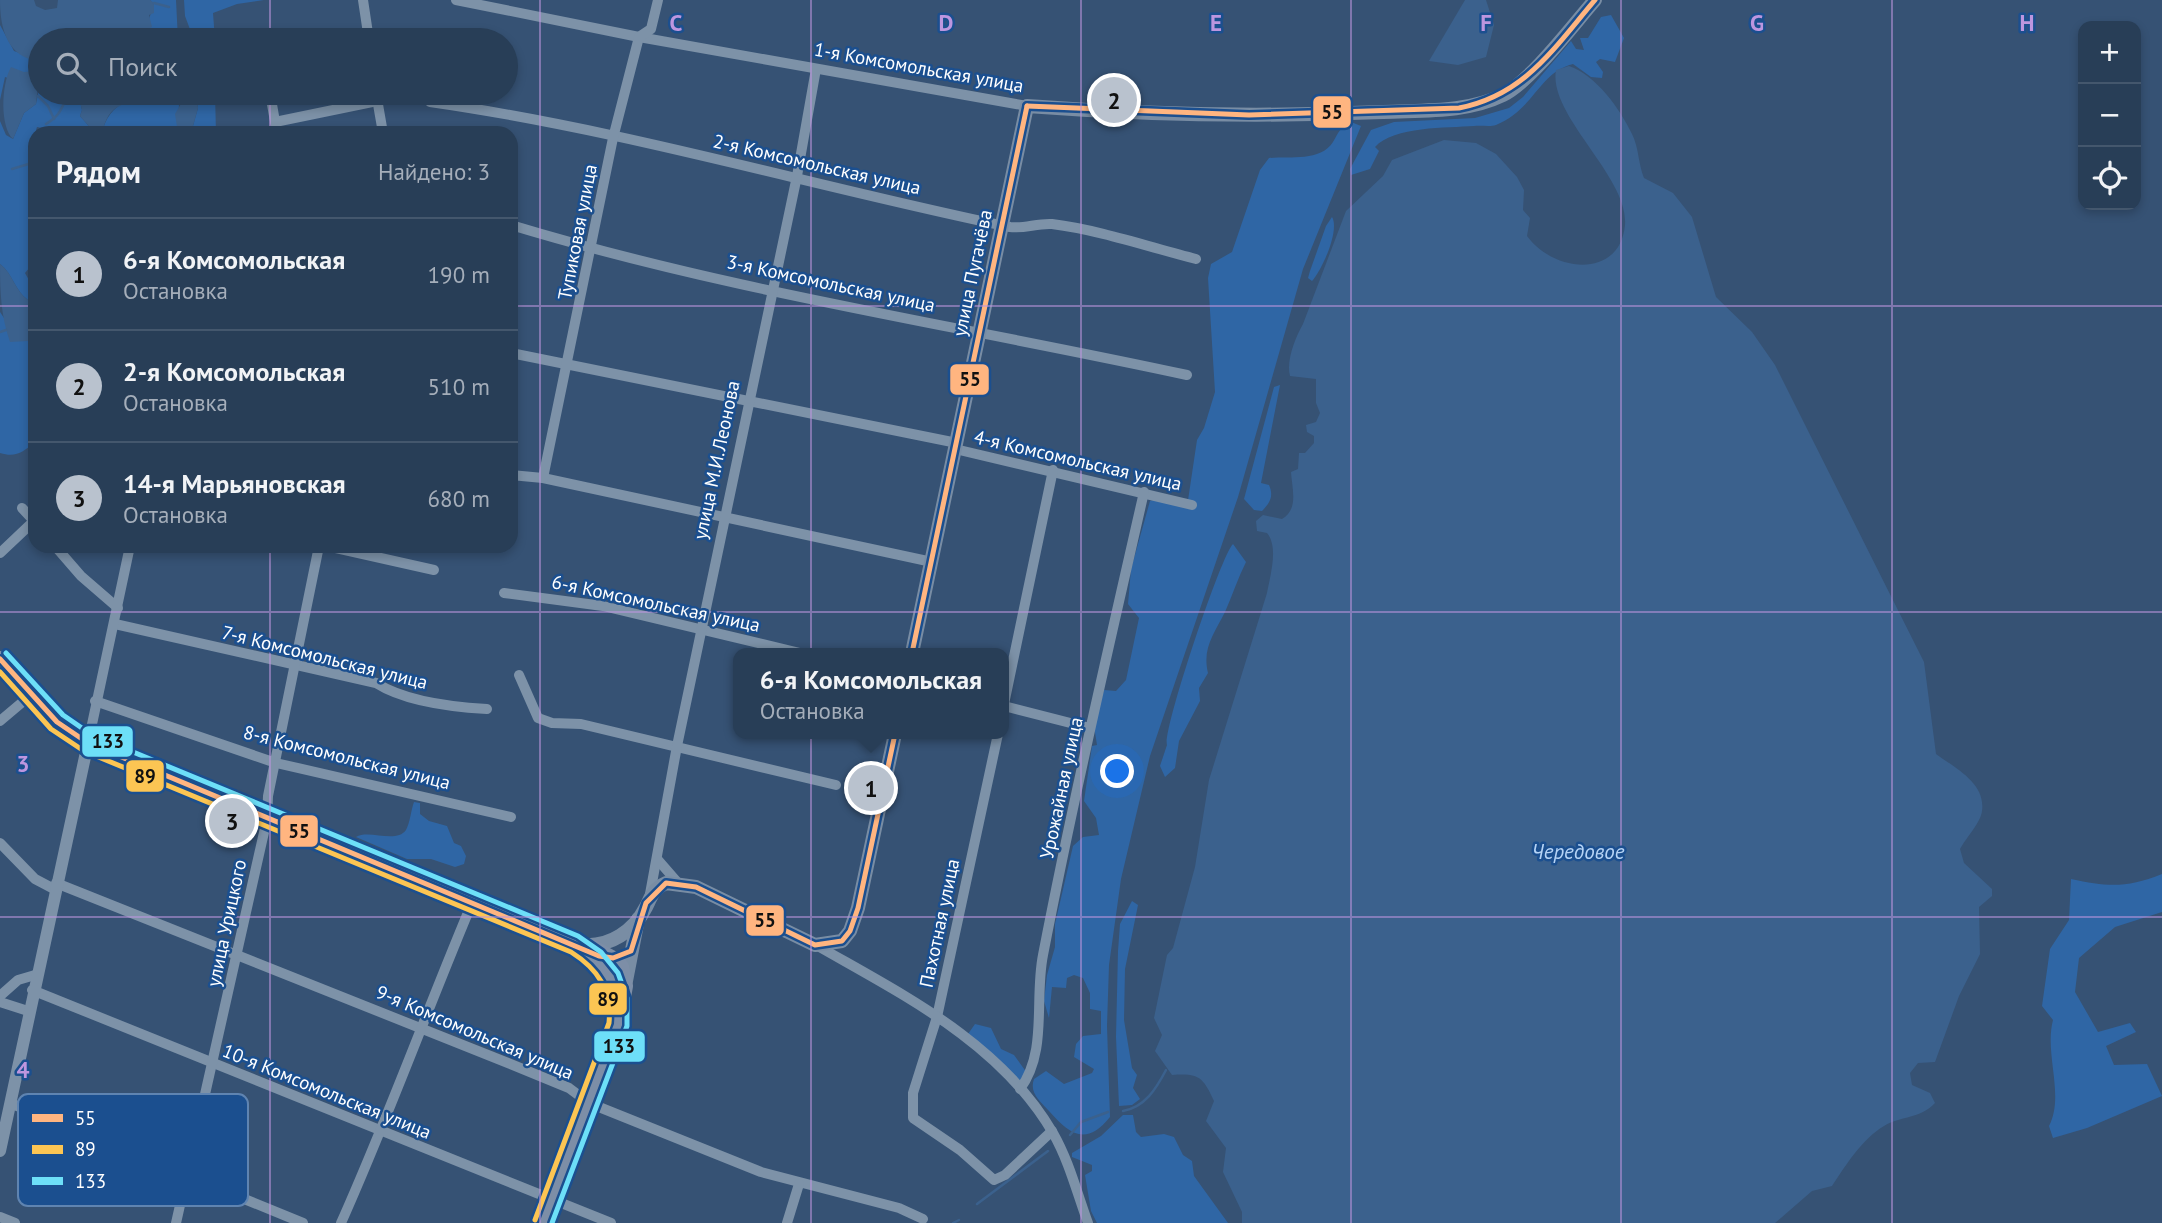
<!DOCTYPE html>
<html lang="ru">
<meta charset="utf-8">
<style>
body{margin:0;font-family:"PT Sans",sans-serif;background:#344961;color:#f1f3f6}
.controls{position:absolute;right:21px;top:21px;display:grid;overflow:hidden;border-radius:14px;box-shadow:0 4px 10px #0003}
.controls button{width:63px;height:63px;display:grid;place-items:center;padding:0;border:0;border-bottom:2px solid #44576d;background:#283e57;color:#f1f3f6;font:35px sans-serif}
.you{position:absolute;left:1118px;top:772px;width:24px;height:24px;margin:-18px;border:5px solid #fff;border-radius:50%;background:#1a73e8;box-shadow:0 0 0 10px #1a73e833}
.badge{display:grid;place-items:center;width:46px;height:46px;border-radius:50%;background:#b9c2ce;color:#111;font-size:23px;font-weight:700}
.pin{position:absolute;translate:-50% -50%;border:4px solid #fff;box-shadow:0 2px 7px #0006}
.popup{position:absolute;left:733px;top:648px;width:276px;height:91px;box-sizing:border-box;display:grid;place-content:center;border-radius:14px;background:#283e57;filter:drop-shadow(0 2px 5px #0005);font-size:23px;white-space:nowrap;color:#a5aeba}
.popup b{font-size:26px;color:#f1f3f6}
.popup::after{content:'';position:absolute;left:50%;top:100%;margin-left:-14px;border:14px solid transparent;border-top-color:#283e57}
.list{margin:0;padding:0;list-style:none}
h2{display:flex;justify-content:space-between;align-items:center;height:91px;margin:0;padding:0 28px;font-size:30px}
h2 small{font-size:23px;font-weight:400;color:#a5aeba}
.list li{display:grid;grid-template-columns:46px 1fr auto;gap:21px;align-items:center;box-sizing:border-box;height:112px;padding:0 28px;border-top:2px solid #44576d}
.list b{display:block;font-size:26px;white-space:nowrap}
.list p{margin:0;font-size:23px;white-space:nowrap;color:#a5aeba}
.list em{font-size:23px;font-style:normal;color:#a5aeba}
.icon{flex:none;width:38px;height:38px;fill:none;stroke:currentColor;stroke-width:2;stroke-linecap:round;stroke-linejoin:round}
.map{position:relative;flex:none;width:2162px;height:1223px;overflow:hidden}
.search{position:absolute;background:#283e57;box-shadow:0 4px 10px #0003;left:28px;top:28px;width:490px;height:77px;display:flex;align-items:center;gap:18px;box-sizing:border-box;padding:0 24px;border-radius:38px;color:#a5aeba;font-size:26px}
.panel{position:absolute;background:#283e57;box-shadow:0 4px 10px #0003;left:28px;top:126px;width:490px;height:427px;border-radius:21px}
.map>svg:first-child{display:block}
.green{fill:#2f66a5}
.water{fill:#3b618d}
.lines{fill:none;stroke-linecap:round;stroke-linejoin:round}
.stream{stroke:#3b618d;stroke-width:2.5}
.minor{stroke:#7d92a8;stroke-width:10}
.tertiary{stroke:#7d92a8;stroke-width:12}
.secondary{stroke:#798da4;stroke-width:14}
.primary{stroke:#7d8ea7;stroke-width:16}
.bus-1-casing{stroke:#1b4f8f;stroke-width:10}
.bus-2-casing{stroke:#1b4f8f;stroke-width:10}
.bus-3-casing{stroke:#1b4f8f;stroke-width:10}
.bus-1{stroke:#ffb580;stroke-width:5}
.bus-2{stroke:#fcc553;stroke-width:5}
.bus-3{stroke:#6ddff8;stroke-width:5}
.grid{fill:none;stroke:#bd96df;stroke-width:2;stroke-opacity:0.55}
.labels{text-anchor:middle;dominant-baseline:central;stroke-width:5;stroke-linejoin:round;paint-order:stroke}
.street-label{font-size:19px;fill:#fff;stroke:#1b4f8f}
.water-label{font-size:21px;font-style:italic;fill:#b5d3f5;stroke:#1b4f8f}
.key{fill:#1b4f8f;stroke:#5f84b1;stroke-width:2}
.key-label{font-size:19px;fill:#fff}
.grid-label{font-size:23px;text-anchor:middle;font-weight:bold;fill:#bd96df;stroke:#1b4f8f;stroke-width:5;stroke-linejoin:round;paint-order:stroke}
.line-badge{stroke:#1b4f8f;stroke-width:2.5}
.pale-badge-label{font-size:19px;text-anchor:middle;font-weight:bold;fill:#111}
</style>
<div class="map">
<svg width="2162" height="1223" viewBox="0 0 2162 1223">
<rect width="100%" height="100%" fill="#365274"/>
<!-- green -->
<g class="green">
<polygon points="150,0 176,0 178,40 142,40 154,4"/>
<polygon points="264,0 237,4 213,13 215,40 194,40 185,16 184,0"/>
<path d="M1611,15l13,23 -9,24 -15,-3 -4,3 7,10 -1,6 -11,-1 -18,-13c-35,9 -38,45 -77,61 -6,2 -15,0 -22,1 -27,2 -80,0 -99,21l4,4 -9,18 -19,6 -1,-6 21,-39 23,-8 81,-4 34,-10 14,-11 48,-56 5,8 8,1 -4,-12h8l13,-21z"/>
<path d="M0,25l14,26 26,9v33h38l4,17 -2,6 14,16 9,-3c13,-45 74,-36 112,-36l1,40h-25l7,-25 -2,-13h-10l-7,9 -1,29h-125l-1,-3 -15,-3 -3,10 1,124 -10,12 10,18v151c-12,10 -19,16 -35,11v-141l6,9v9l27,5 -5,-35c-13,-9 -15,-26 -28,-36v-143l6,14 7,4 11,-26 12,-9 3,-15 -34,-12 -5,23z"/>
<path d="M1351,122l10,4 -58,143 -65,228 -88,259 -29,123 -12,86 -2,61 3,91c-24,30 -41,17 -61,-6 -9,-10 -20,-18 -15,-32l12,-8 18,13 28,-11 2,-4 -20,-12 2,-13 7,-8 18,-2v-23l-11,-2v-16l-7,-15 -9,-3 -7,3 -1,10 -14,-1 -3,31 -5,-17 3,-26 8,-28v-23l18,-78 10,-9 16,-2 -3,-17 -12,-17 8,-55 5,-1 -3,-19 10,-36 12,1 10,-11 13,-62 -11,-14 3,-35 19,-68 7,-2 30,8 10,-67 7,-12 11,-36 -7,-114 3,-14 21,-12 28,-82 9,-12c21,-2 51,4 64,-16 6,-10 7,-15 18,-20z"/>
<path d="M1332,217c8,13 -10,53 -20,64l-4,-3 2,-7 16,-45z"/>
<path d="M1280,385l-19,98 8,2c5,11 1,18 -7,26l-8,-1 -10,-11 30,-112z"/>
<path d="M1233,544l13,18c-8,16 -14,34 -21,50 -11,22 -23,36 -17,61l-9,15 1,13 -21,40 -4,27 -10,9 -5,-11 7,-21c-5,-13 54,-190 66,-201z"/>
<path d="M414,802l6,1v11l9,7 18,5 7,17 7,3 5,10 -2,8 -9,3 -24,-8h-24l-51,-22c13,-8 40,7 50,-7 4,-7 5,-20 8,-28z"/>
<path d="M2162,874v38l-47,15 -36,31 -4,34 23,40 32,-9 6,9 -30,14 8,19 33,-1 15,32 -75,32 -34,10 -4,-12c16,-31 -5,-72 4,-106l-11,-14 8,-57 19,-29 2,-41c37,8 56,9 91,-5z"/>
<polygon points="1132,901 1138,905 1125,969 1124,1020 1132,1068 1137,1075 1133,1088 1140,1099 1132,1105 1119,1106 1116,1037 1118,951 1120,924"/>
<polygon points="975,1024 991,1028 1001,1049 1014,1055 1027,1073 1025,1079 1018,1081 968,1034"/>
<polygon points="1123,1115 1133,1115 1136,1132 1141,1137 1164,1134 1174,1137 1183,1155 1192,1161 1194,1176 1228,1223 1097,1223 1091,1211 1085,1175 1092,1171 1092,1165 1072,1157 1072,1153 1101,1136"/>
</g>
<!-- water -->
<g class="water">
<path d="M0,0h34l2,6 9,4 12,-2 1,-8h92l4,3v10l-5,2 3,12 -8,4 -2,9h-102v21c-33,-3 -40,-33 -40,-61z"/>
<polygon points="1465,0 1486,0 1494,25 1486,57 1458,65 1429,61"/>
<path d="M1569,66c27,9 51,43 63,68 7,14 6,29 12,44l29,15 19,24 24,80 36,35 23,33 149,297 12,92c19,14 50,29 46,57 -1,11 -16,27 -22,38l4,14 28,26v7l-13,11 1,47 -21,42 -24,66 -17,1 -8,10 2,12 18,8 5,10c-15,16 -35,13 -51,23 -22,13 -38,39 -52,60l-20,5 -37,32h-533v-11l-19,-40 3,-24 -20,-27 8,-20c-11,-24 -15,-28 -42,-26l-17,-24 7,-16 -8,-17 13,-63 6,-7 22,-81 14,-87 58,-187c3,-17 12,-46 0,-60l-10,-2 -1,-10 7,-6 19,4c17,-10 10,-30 9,-47l7,-3 1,-16h6l9,-10v-7l-7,-4 -1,-7 10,-3 4,-9 -4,-10v-24l-26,-3c-4,-15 5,-38 13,-52l43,-113 37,-35 9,-16 52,-20 32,3 20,11 21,23 7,13 -1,20 7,8 -3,18c27,37 93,43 98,-11 4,-48 -77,-109 -69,-155z"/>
<path d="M11,67l13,5 10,-1 5,7 -3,26 -12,9 -11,26c-13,-12 -12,-54 -2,-72z"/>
<path d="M78,93h68c-19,16 -34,5 -43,36l-9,3 -14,-16 2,-6z"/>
<polygon points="186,95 196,95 198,108 191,133 178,133 175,114"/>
<path d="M0,264c13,10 15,27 28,36l5,35 -5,6 -18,1c-9,-26 -10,-49 -10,-78z"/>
</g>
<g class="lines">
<!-- stream -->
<g class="stream">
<polyline points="154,3 169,7"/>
<polyline points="38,96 48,106 54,119"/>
<path d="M46,124c20,-12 13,-20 26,-31"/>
<polyline points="12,169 35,162"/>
<polyline points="0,332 6,330"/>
<path d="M1123,1111c22,-4 33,-22 43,-41"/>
<polyline points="1070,1135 1081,1122 1108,1112"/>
<polyline points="977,1204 1048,1151"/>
<polyline points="953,1223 959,1220"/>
</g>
<!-- minor -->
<g class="minor">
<polyline points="363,0 369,40"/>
<polyline points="456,0 639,37 1027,106"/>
<polyline points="270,93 277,133"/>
<polyline points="376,93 383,133"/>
<path d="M430,102c196,28 386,85 580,125 14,2 27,-4 42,-3 48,6 97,23 144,35"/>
<polyline points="275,122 377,101"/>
<path d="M511,225c221,67 451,101 676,150"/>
<polyline points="511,353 957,443"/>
<polyline points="955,449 1192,505"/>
<polyline points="511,475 543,478 932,562"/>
<polyline points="543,478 613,138 639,37 651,29 658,0"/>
<polyline points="22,508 35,522"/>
<polyline points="55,546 81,576 118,608"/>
<polyline points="327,546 434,570"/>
<polyline points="0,553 35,520"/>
<polyline points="504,593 603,606 800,653"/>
<path d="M115,624l261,59c30,19 75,24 111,26"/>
<polyline points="519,675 538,718 552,723 581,724 836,785"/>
<polyline points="95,701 276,763 511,817"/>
<polyline points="1004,704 1053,470"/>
<polyline points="1004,706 1090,728"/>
<polyline points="0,721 32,694"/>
<polyline points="998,734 937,1017 913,1093 913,1118 960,1150 994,1180 1005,1175 1052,1131"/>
<polyline points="88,743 130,546"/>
<polyline points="0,843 35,879 54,889"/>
<polyline points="658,860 678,883"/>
<polyline points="56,883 508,1063 569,1088 589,1103 761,1172 899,1208 923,1219"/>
<polyline points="650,894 677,746 797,176 816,69"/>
<path d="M816,945c87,50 184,97 237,188 16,28 24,60 35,90"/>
<polyline points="32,990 611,1223"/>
<polyline points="0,996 18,980 35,975"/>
<polyline points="0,1002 28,1011"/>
<path d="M1020,1089c28,-38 14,-89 23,-134 30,-155 66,-309 101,-463"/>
<polyline points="10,1103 303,1223"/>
<polyline points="0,1217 15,1223"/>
<polyline points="176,1223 267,819 268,796 319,546"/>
<path d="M341,1223c47,-105 86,-213 131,-320"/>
<polyline points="787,1223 799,1184"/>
</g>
<!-- tertiary -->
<polyline class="tertiary" points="0,1151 88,743"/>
<!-- secondary -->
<g class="secondary">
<path d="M912,653l115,-547c119,9 237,11 356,6 40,-2 83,1 120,-17 28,-14 70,-70 92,-95"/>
<path d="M583,945c27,2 51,-14 63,-38 6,-12 7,-18 20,-24l30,4 119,58 27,-4 8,-10 8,-23 37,-174"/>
<polyline points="626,981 638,919"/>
</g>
<!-- primary -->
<g class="primary">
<path d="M0,659l57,63 31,21 501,209c18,17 26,31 32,56"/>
<polyline points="543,1223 618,1025 625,986 621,967 617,961 593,948"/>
</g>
<!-- bus-1 casing -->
<g class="bus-1-casing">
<g id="bus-1">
<path d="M1027,106l222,9 210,-7c66,-13 95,-60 136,-108"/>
<polyline points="912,653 1027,106"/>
<polyline points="0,659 57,722 88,743 599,956 613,958 631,951 646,903 666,883 696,887 815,945 842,941 850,931 858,908 895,734"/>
</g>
</g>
<!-- bus-2 casing -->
<g class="bus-2-casing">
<path id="bus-2" d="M0,672l51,57 33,22 487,201c27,17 41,38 38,71l-74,197"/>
</g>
<!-- bus-3 casing -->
<g class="bus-3-casing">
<polyline id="bus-3" points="6,653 63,715 92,735 578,936 601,952 618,973 627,998 627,1026 552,1223"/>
</g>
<!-- bus-1 -->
<use href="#bus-1" class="bus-1"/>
<!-- bus-2 -->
<use href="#bus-2" class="bus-2"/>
<!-- bus-3 -->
<use href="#bus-3" class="bus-3"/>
</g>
<!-- grid -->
<path class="grid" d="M270,0v40M540,0v1223M811,0v1223M1081,0v1223M1351,0v1223M1621,0v1223M1892,0v1223M270,93v40M0,306h35M511,306h1651M270,546v677M0,612h2162M0,917h2162"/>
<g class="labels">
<!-- street labels -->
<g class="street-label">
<text transform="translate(919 67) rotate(10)">1-я Комсомольская улица</text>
<text transform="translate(817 164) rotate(13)">2-я Комсомольская улица</text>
<text transform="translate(577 232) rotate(-79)">Тупиковая улица</text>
<text transform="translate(972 273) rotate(-78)">улица Пугачёва</text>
<text transform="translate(831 283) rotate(12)">3-я Комсомольская улица</text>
<text transform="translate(716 460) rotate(-78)">улица М.И.Леонова</text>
<text transform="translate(1078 460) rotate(13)">4-я Комсомольская улица</text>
<text transform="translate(656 603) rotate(12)">6-я Комсомольская улица</text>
<text transform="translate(325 657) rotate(14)">7-я Комсомольская улица</text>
<text transform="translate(347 757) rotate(14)">8-я Комсомольская улица</text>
<text transform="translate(1061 788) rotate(-78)">Урожайная улица</text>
<text transform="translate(226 923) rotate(-78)">улица Урицкого</text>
<text transform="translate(939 923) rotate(-78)">Пахотная улица</text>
<text transform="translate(475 1032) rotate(23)">9-я Комсомольская улица</text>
<text transform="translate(327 1091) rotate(22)">10-я Комсомольская улица</text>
</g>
<!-- water labels -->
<g class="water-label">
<text x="1578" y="851">Чередовое</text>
</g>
</g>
<!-- legend -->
<rect x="18" y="1094" width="230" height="112" rx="10" class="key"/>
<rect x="32" y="1114" width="31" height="8" fill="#ffb580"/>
<rect x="32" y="1145" width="31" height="9" fill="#fcc553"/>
<rect x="32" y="1177" width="31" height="8" fill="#6ddff8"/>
<g class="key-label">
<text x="75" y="1125">55</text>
<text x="75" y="1156">89</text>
<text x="75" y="1188">133</text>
</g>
<g class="grid-label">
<text x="676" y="31">C</text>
<text x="946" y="31">D</text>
<text x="1216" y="31">E</text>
<text x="1486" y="31">F</text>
<text x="1757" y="31">G</text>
<text x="2027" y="31">H</text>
<text x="23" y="772">3</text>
<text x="23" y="1078">4</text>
</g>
<g class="line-badge">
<rect x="1312" y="95" width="40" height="34" rx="7" fill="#ffb580"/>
<rect x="949" y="363" width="41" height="33" rx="7" fill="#ffb580"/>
<rect x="81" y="725" width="53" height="33" rx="7" fill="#6ddff8"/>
<rect x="125" y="759" width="40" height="34" rx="7" fill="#fcc553"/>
<rect x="279" y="814" width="40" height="34" rx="7" fill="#ffb580"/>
<rect x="745" y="904" width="40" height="33" rx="7" fill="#ffb580"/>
<rect x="588" y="982" width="40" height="34" rx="7" fill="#fcc553"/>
<rect x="593" y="1030" width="53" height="33" rx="7" fill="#6ddff8"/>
</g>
<g class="pale-badge-label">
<text x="1332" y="119">55</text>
<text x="970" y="386">55</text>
<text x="108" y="748">133</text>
<text x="145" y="783">89</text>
<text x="299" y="838">55</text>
<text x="765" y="927">55</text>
<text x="608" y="1006">89</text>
<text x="619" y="1053">133</text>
</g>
</svg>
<div class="controls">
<button>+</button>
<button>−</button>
<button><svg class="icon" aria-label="locate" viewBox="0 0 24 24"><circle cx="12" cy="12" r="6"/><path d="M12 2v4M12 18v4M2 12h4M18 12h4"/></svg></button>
</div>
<div class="you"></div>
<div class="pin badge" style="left:871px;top:788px">1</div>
<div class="popup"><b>6-я Комсомольская</b>Остановка</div>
<div class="pin badge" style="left:1114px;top:100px">2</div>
<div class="pin badge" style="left:232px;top:821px">3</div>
<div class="search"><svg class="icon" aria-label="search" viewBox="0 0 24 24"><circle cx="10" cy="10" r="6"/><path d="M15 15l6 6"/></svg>Поиск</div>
<section class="panel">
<h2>Рядом<small>Найдено: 3</small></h2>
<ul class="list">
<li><span class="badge">1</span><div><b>6-я Комсомольская</b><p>Остановка</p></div><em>190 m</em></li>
<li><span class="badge">2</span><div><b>2-я Комсомольская</b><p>Остановка</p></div><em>510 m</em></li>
<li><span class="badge">3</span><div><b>14-я Марьяновская</b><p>Остановка</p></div><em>680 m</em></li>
</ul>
</section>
</div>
